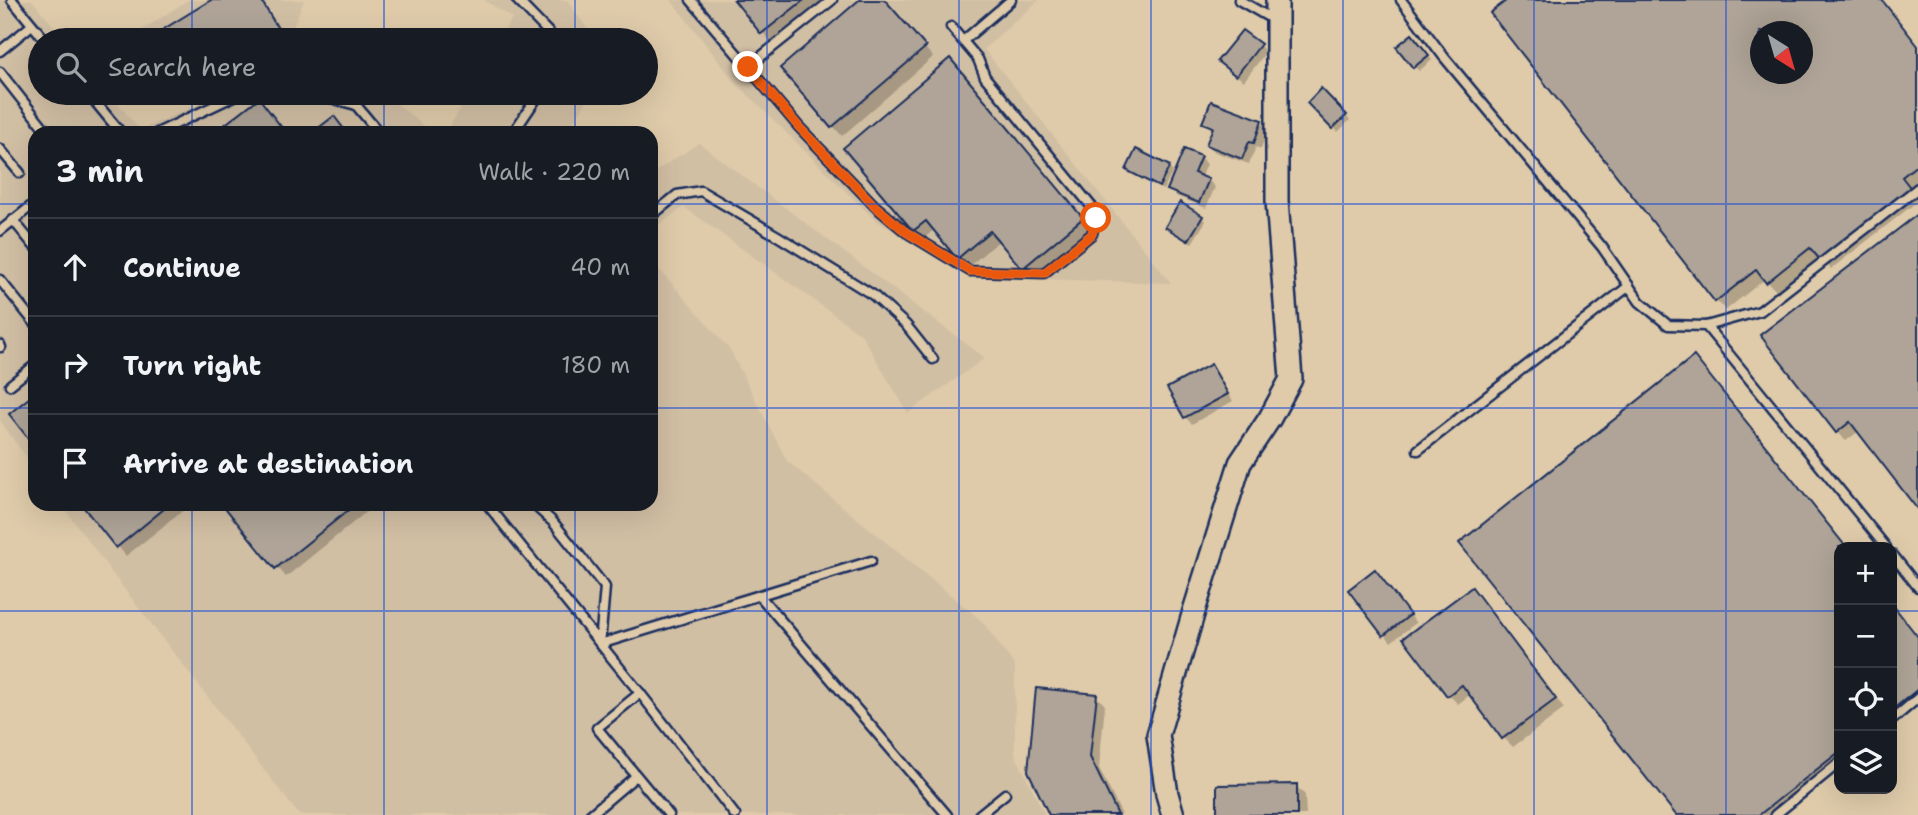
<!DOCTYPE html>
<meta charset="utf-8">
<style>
body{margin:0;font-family:"Shantell Sans",sans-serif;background:#20242c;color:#f1f3f6}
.controls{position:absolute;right:21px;bottom:21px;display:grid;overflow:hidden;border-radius:14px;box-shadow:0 7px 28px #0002}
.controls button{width:63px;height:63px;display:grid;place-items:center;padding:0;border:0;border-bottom:2px solid #363941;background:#171b24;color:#f1f3f6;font:35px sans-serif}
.compass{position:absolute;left:1750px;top:21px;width:63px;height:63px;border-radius:50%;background:#171b24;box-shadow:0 7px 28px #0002;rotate:143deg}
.stop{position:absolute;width:21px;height:21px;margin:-16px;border:5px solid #ea580c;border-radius:50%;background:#fff}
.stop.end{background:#ea580c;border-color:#fff;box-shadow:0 2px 7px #0008}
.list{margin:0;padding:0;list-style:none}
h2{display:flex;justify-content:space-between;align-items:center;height:91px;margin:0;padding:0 28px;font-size:30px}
h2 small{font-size:23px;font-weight:400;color:#9ea1a6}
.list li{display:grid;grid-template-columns:46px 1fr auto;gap:21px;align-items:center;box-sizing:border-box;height:98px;padding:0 28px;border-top:2px solid #363941}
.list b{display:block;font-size:26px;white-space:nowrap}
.list em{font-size:23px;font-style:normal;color:#9ea1a6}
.icon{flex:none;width:38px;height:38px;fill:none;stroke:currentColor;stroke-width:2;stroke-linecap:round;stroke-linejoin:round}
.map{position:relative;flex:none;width:1918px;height:815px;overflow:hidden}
.search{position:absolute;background:#171b24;box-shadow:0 7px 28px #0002;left:28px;top:28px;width:630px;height:77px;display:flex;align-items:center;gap:18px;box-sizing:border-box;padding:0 24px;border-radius:38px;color:#9ea1a6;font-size:26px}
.panel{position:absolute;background:#171b24;box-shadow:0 7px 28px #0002;left:28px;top:126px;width:630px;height:385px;border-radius:21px}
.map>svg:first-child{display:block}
.built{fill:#d1bfa4}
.shadow{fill:#0003;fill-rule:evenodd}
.building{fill:#afa497;stroke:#1b2f5e;stroke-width:2;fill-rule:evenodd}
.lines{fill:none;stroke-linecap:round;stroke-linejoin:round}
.service-casing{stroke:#1b2f5e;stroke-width:13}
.tertiary-casing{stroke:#1b2f5e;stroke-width:26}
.service{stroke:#dfcbaa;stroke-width:8}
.tertiary{stroke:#dfcbaa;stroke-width:21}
.route{stroke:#ea580c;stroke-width:9}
.grid{fill:none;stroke:#1d4ed8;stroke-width:2;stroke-opacity:0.55}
</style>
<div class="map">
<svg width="1918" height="815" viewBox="0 0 1918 815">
<rect width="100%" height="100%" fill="#dfcbaa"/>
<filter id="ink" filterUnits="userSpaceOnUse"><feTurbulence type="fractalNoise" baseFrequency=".0143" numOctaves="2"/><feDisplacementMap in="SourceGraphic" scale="14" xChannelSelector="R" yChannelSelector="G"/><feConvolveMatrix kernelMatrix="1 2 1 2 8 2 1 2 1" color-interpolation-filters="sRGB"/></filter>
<g filter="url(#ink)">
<!-- built -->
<g class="built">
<polygon points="0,0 32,0 65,40 40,40 40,93 109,93 140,130 225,93 358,93 393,101 433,133 35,133 35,469 0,421"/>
<polygon points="188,0 304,0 288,40 127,40"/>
<polygon points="484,0 567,0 595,40 499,40 512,18"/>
<polygon points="671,0 1039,0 984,49 1171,283 970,277 874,219 736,83"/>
<polygon points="469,93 592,93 566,133 446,133"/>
<polygon points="699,143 985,358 908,413 861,334 684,207 651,230 651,174"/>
<polygon points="651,260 730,350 787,461 982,621 1015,666 1015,754 1045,815 299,815 121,585 61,504 651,504"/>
</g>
<!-- shadow -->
<g class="shadow">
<polygon points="214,0 262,0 287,40 150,40"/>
<polygon points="736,0 824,0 771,42"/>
<polygon points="862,0 884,0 933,57 842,136 782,68"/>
<path d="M1510,0h372l36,46v134l-8,7 8,11v3l-87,68 -11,-12 -44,34 -11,-12 -39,31 -10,-9zM1760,32h42v42h-42z"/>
<polygon points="1416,41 1432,60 1419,71 1415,67"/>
<polygon points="1260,46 1266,52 1244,81 1226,68"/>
<polygon points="959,70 1091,228 1032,277 1000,240 968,267 935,229 923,239 914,230"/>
<polygon points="1321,91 1350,120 1338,132 1309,103"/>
<polygon points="1212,103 1261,122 1268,129 1261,149 1256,147 1249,164 1215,152 1208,145 1214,131 1204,123"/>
<polygon points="1200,157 1207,164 1201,178 1208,180 1215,187 1206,208 1176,196 1169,189"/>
<polygon points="1169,168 1173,172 1163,190 1132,174 1128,170"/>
<polygon points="1202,217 1206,221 1192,243 1171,231"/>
<polygon points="1918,217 1918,507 1859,431 1846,441 1837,432"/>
<polygon points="1694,358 1703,368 1846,547 1839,547 1839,768 1780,815 1678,815"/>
<polygon points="1210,366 1217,373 1233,401 1192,424 1185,417"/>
<polygon points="83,504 191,504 126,556"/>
<polygon points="235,504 376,504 286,577 229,509"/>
<polygon points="1382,578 1416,623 1391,642 1350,590"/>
<polygon points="1472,589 1481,598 1564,709 1513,747 1504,738 1471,694 1458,704 1449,695 1406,638"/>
<polygon points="1892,604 1918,637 1918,705 1892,726"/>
<polygon points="1096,696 1105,705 1099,768 1122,815 1051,815"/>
<polygon points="1296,786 1305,795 1306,815 1219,815"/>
</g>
<!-- building -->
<g class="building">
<polygon points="211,0 261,0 281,34 271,40 146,40"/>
<polygon points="734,0 804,0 761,34"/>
<polygon points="859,0 885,0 926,47 831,128 780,68"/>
<path d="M1507,0h375l36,46v118l-16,13 10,13 -91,71 -11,-13 -44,35 -10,-13 -41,32 -225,-289zM1760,32h42v42h-42z"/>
<polygon points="1242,30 1261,44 1236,76 1217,61"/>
<polygon points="1412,34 1429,55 1413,68 1396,47"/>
<polygon points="950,58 1083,218 1022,269 990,231 957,259 926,221 913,231 843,148"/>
<polygon points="1321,88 1347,115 1332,129 1307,103"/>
<polygon points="259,98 286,133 214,133"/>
<polygon points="1211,101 1262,120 1254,143 1249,142 1242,159 1206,145 1213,127 1202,123"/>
<polygon points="334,116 347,133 312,133"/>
<polygon points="1136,149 1170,166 1159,187 1126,170"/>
<polygon points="1184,149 1201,156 1194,173 1209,179 1199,203 1167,190"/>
<polygon points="1180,202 1203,216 1188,241 1165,227"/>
<polygon points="1918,214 1918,510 1850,422 1836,433 1760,335"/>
<polygon points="1694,356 1846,547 1839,547 1839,752 1759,815 1676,815 1459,543"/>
<polygon points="1211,364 1228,394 1184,418 1167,388"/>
<polygon points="35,393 35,447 9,414"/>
<polygon points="81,504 170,504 116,548"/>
<polygon points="232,504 356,504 275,569 226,509"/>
<polygon points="1375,569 1410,615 1383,636 1348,590"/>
<polygon points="1472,587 1556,699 1502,739 1462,685 1447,696 1403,638"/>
<polygon points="1892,604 1918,637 1918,689 1892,710"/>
<polygon points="1036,688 1097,694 1090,757 1118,815 1049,815 1028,771"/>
<polygon points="1297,784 1297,815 1217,815 1217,785"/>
</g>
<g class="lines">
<!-- service casing -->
<g class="service-casing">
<g id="service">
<polyline points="12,0 45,40"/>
<polyline points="517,0 550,34 553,40"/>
<polyline points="691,0 799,127 875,206 906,232 970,271 1044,273 1092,234 1096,218 1092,207 985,77 978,59 951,27"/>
<polyline points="1239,0 1274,20"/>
<polyline points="1401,0 1444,57 1602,247 1640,302 1668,325 1706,326 1760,311 1918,188"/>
<polyline points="963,41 1011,0"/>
<polyline points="0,51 32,25"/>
<polyline points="748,67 832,0"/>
<polyline points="0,72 48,133"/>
<polyline points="88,93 121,133"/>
<polyline points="312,93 356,105 375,128 376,133"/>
<polyline points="157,133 241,93"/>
<polyline points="513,133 540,93"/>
<polyline points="0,149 20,173"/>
<polyline points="651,216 677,195 701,191 776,235 873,295 906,325 933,359"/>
<polyline points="13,220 35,247"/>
<polyline points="0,231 35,203"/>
<polyline points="0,280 34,322"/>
<polyline points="1706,326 1886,547"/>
<polyline points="0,345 1,347"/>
<polyline points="10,385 35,365"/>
<polyline points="1418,450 1629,286"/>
<polyline points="487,504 640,693 735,815"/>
<polyline points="533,504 553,522 605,587 600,644 871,561"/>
<polyline points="1892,554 1918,587"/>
<polyline points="759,595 947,815"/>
<polyline points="640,693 597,728 669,815"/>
<polyline points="1892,720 1918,698"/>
<polyline points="590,815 636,776"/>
<polyline points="979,815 1005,794"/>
<polyline points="1775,815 1839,763"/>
</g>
</g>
<!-- tertiary casing -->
<g class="tertiary-casing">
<polyline id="tertiary" points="1173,815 1167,794 1158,735 1194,611 1240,463 1270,418 1291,379 1277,201 1277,0"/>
</g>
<!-- service -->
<use href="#service" class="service"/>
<!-- tertiary -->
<use href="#tertiary" class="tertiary"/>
</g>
</g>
<g class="lines" filter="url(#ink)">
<!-- route -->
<polyline class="route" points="748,67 799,127 875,206 906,232 970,271 1044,273 1092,234 1096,218"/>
</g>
<!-- grid -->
<path class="grid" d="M192,0v40M384,0v40M575,0v40M767,0v815M959,0v815M1151,0v815M1343,0v815M1534,0v815M1726,0v815M192,93v40M384,93v40M575,93v40M0,204h35M651,204h1267M0,408h35M651,408h1267M192,504v311M384,504v311M575,504v311M0,611h1839M1892,611h26"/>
</svg>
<div class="controls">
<button>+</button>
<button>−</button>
<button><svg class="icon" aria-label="locate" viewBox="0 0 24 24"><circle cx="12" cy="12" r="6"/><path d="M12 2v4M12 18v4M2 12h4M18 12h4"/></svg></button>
<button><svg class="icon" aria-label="layers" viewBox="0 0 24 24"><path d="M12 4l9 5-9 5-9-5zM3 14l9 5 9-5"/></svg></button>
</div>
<svg class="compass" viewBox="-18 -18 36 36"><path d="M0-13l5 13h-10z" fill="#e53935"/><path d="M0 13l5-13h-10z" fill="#9ea1a6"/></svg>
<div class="stop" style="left:1096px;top:218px"></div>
<div class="stop end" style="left:748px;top:67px"></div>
<div class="search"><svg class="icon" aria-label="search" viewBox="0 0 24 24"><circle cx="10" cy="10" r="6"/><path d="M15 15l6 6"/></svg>Search here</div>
<section class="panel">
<h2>3 min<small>Walk · 220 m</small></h2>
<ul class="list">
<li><svg class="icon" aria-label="ahead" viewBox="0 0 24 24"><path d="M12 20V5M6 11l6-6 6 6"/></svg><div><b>Continue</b></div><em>40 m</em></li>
<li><svg class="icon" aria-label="right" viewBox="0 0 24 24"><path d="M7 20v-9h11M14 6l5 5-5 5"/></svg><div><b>Turn right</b></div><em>180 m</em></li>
<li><svg class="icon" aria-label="arrive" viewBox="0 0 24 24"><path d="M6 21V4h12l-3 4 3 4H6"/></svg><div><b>Arrive at destination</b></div></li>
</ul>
</section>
</div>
